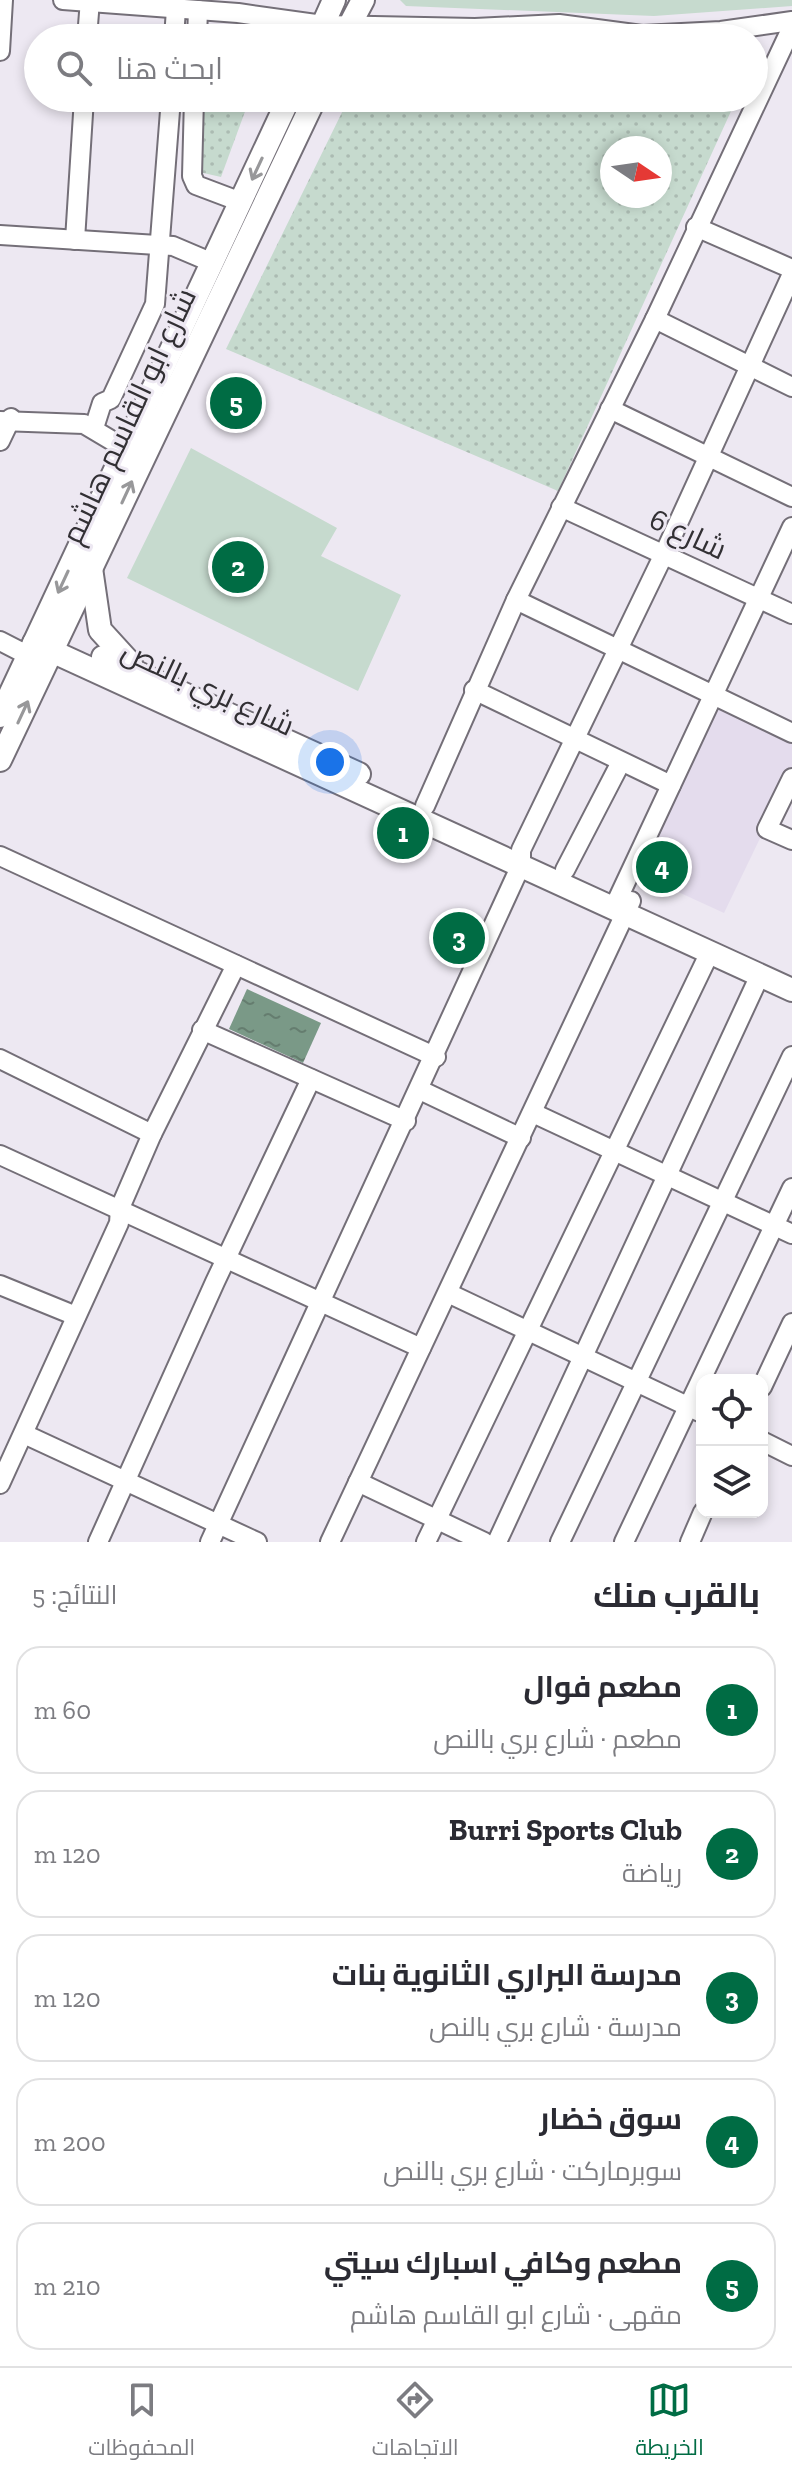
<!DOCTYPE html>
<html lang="ar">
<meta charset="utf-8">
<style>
body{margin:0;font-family:"Zilla Slab",Cairo,serif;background:#f7f7f7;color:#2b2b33;direction:rtl}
.controls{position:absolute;right:24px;bottom:24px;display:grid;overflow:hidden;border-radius:16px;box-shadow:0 4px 12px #0003}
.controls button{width:72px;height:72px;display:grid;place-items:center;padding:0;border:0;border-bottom:2px solid #e1e1e2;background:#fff;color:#2b2b33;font:40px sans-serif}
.compass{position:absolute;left:600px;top:136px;width:72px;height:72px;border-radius:50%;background:#fff;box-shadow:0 4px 12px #0003;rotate:103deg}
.you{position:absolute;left:330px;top:762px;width:28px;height:28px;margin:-20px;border:6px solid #fff;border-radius:50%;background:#1a73e8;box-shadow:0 0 0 12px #1a73e833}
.badge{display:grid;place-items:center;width:52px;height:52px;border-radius:50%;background:#006c44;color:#fff;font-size:26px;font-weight:700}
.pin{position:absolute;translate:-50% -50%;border:4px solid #fff;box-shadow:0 2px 8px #0006}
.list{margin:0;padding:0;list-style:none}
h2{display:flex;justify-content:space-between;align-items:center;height:104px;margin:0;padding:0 32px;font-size:34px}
h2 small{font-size:26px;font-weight:400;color:#7c7c81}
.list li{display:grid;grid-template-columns:52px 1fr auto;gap:24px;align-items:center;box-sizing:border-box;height:128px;margin:0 16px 16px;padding:0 16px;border:2px solid #e1e1e2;border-radius:24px}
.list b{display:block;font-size:30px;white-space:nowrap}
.list p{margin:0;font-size:26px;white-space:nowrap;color:#7c7c81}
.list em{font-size:26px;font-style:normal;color:#7c7c81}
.icon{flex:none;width:44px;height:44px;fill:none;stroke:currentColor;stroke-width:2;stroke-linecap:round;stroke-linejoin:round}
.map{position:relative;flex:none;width:792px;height:1542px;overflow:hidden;direction:ltr}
.search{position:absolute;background:#fff;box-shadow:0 4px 12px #0003;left:24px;right:24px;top:24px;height:88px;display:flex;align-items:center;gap:20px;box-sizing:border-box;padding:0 28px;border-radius:44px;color:#7c7c81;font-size:30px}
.sheet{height:824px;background:#fff}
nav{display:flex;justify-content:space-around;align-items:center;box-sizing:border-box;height:112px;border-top:2px solid #e1e1e2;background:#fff;font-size:22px;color:#7c7c81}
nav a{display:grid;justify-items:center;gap:4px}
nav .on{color:#006c44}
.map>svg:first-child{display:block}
.built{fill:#e4dced}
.green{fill:#c6dace}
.park{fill:url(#park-dots);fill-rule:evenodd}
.water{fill:url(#water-ripples)}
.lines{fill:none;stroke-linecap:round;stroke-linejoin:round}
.minor-casing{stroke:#746f78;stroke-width:22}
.major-casing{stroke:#746f78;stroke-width:26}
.minor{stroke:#fff;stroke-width:18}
.major{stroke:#fff;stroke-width:22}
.oneway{stroke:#98989a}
.labels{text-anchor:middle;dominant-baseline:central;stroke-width:6;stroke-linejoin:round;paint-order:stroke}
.street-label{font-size:30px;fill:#323034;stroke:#ede8f2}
</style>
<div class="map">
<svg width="792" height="1542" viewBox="0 0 792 1542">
<defs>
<pattern id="park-dots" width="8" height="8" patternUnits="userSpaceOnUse" patternTransform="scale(2)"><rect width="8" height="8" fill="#c6dace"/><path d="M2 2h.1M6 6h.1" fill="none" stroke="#abbbb2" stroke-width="1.8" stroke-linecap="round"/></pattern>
<pattern id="water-ripples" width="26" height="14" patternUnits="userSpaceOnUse" patternTransform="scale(2)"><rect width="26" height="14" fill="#7a9987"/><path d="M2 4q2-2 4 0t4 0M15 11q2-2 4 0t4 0" fill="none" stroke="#657d6f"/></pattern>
</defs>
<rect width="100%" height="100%" fill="#ede8f2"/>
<!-- built -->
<polygon class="built" points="716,704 792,740 792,772 724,913 639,874"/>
<!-- green -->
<g class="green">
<polygon points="400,0 792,0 792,6 654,16 406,6"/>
<polygon points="191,448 337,528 321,556 401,595 358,691 127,578"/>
</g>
<!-- park -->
<g class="park">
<polygon points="204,98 250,98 221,177 199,172"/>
<path d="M349,98h388l-179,393 -332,-142zM660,148v48h-48v-48z"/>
</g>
<!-- water -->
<polygon class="water" points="247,989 321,1023 303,1063 229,1029"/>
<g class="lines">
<!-- minor casing -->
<g class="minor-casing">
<g id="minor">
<polyline points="63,0 238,13 323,25 475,28 559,24 642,35 721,31 792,21"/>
<polyline points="87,38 90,0"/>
<polyline points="174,38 176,9"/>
<polyline points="197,38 198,10"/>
<polyline points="0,51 3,0"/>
<polyline points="194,98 192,176 196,185 241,202"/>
<polyline points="696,227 792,269"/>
<polyline points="0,235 173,246 213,263"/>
<polyline points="75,240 84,98"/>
<polyline points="655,319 792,387"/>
<polyline points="610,409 792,497"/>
<polyline points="0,421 84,424 126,449"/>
<polyline points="94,428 102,403 111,399 155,304 171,98"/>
<polyline points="0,441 11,418"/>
<polyline points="561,507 792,614"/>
<polyline points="516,600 792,733"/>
<polyline points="0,641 39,661"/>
<polyline points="474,690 671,785"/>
<polyline points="792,778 767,829 792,840"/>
<polyline points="425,806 516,600 655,319 792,27"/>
<polyline points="0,856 436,1057"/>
<polyline points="565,870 621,762"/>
<polyline points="614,907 792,527"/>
<polyline points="202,1030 406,1121"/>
<polyline points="0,1059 152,1134"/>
<polyline points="420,1090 521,1138"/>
<polyline points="533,1113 792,1234"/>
<polyline points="0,1155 421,1348"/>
<polyline points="0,1285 76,1316"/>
<polyline points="448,1293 702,1413"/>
<polyline points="762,1387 792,1323"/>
<polyline points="24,1434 257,1542"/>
<polyline points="762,1441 792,1456"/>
<polyline points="358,1482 484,1542"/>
<polyline points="0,1484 119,1223 120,1208 152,1134 236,965"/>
<polyline points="98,1542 215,1282 311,1079"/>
<polyline points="210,1542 521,865 521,850 664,554 792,274"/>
<polyline points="330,1542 631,901"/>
<polyline points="426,1542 710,952"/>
<polyline points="497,1542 760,975"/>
<polyline points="560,1542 792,1056"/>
<polyline points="624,1542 792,1188"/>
<polyline points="690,1542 703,1512"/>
</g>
</g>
<!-- major casing -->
<g class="major-casing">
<g id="major">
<polyline points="317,38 334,0"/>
<polyline points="343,38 363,0"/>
<polyline points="91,568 100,630 131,664"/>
<polyline points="34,643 792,990"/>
<polyline points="103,657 359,774"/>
<polyline points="0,716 289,98"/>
<polyline points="0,760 315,98"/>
</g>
</g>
<!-- minor -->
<use href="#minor" class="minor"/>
<!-- major -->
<use href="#major" class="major"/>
</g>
<!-- one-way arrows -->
<defs><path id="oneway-shaft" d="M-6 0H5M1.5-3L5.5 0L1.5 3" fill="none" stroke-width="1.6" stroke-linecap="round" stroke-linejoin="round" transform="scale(2)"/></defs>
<g class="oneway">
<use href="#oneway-shaft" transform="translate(257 169) rotate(115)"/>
<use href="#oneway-shaft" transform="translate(127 492) rotate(-65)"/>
<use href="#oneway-shaft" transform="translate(63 582) rotate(115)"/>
<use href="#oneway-shaft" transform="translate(23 712) rotate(-65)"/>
</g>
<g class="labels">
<!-- street labels -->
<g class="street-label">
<text transform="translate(129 416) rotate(-65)">شارع ابو القاسم هاشم</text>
<text transform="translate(688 534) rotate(25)">شارع 6</text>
<text transform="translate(208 688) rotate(25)">شارع بري بالنص</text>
</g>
</g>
</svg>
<div class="controls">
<button><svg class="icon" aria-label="locate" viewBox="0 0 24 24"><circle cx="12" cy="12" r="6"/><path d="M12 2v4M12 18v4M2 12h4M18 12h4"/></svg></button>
<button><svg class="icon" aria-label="layers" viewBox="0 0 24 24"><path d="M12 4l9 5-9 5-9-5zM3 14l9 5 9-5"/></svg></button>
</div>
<svg class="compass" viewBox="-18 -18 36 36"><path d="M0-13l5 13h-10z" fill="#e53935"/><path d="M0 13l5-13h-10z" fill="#7c7c81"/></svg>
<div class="you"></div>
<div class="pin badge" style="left:403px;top:833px">1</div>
<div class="pin badge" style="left:238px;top:567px">2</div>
<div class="pin badge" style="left:459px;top:938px">3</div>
<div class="pin badge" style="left:662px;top:867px">4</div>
<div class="pin badge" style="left:236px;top:403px">5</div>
<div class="search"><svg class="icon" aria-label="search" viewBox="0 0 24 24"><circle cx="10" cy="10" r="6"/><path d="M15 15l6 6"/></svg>ابحث هنا</div>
</div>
<section class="sheet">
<h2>بالقرب منك<small>النتائج: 5</small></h2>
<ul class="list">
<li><span class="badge">1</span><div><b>مطعم فوال</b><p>مطعم · شارع بري بالنص</p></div><em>60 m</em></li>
<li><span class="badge">2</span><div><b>Burri Sports Club</b><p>رياضة</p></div><em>120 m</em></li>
<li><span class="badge">3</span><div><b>مدرسة البراري الثانوية بنات</b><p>مدرسة · شارع بري بالنص</p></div><em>120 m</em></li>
<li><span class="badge">4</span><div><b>سوق خضار</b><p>سوبرماركت · شارع بري بالنص</p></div><em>200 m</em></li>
<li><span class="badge">5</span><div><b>مطعم وكافي اسبارك سيتي</b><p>مقهى · شارع ابو القاسم هاشم</p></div><em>210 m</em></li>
</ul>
</section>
<nav>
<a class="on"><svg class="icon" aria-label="map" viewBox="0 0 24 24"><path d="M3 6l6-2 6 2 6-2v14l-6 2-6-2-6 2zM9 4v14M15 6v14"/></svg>الخريطة</a>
<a><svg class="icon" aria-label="directions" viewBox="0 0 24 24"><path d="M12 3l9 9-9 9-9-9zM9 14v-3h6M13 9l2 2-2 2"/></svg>الاتجاهات</a>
<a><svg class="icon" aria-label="saved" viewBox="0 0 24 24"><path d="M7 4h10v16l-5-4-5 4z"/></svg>المحفوظات</a>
</nav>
